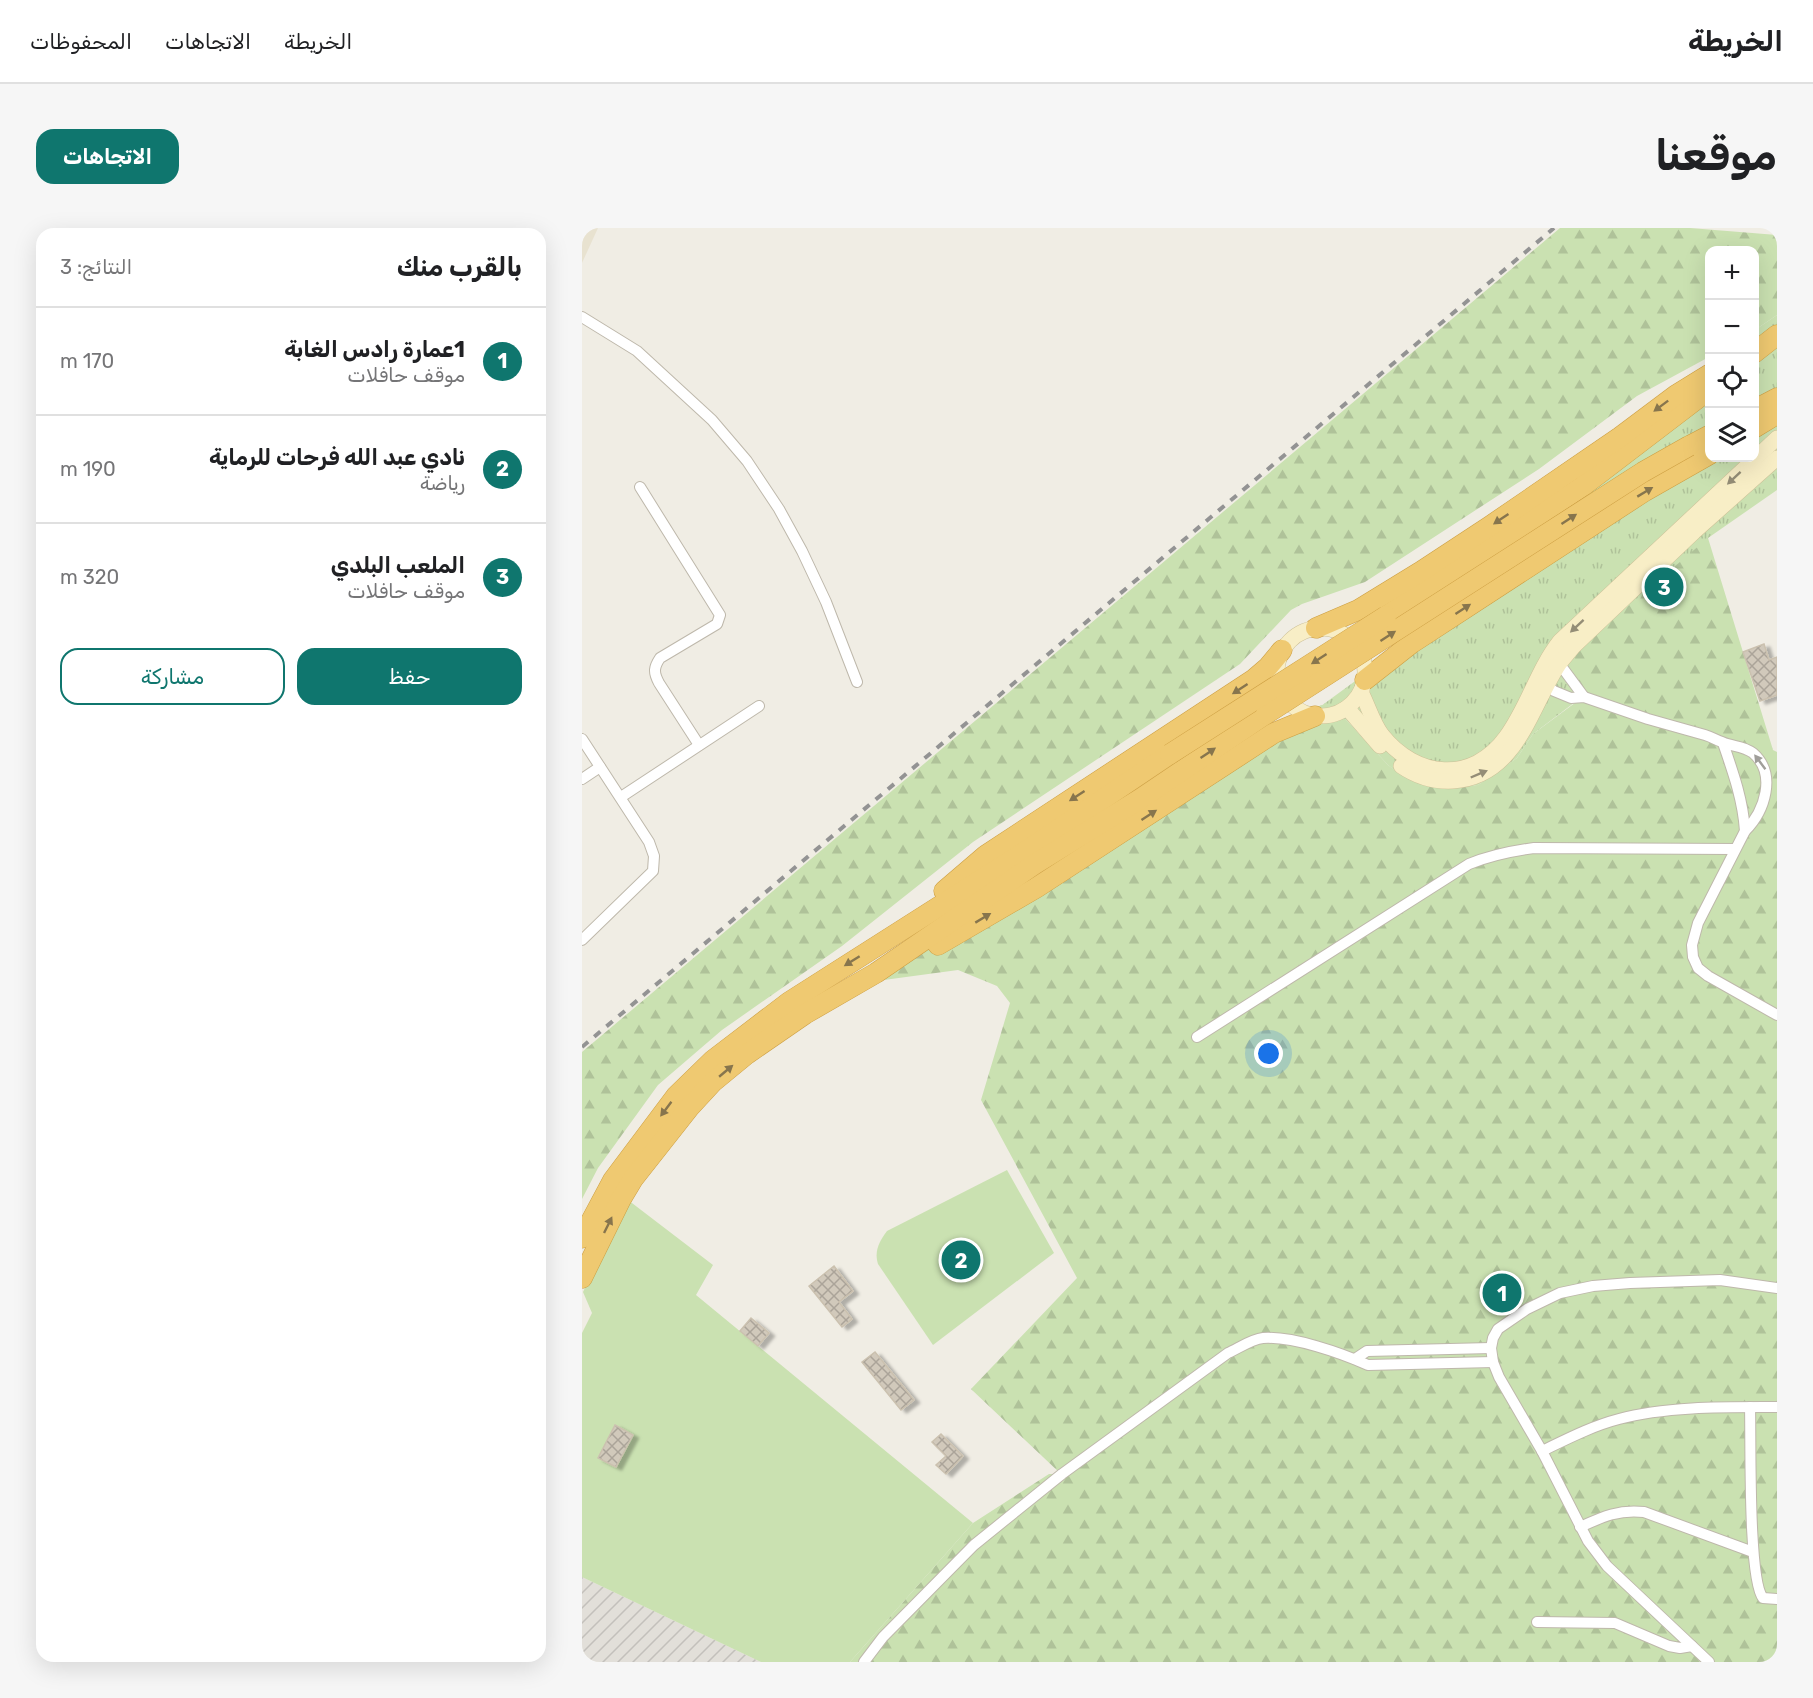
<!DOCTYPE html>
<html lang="ar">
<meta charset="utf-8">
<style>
body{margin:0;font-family:Rubik,Cairo,sans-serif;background:#f6f6f6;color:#202124;direction:rtl}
.controls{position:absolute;right:18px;top:18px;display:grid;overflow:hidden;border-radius:12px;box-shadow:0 6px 24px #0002}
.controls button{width:54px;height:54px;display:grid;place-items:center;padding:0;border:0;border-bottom:2px solid #e0e0e0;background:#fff;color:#202124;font:30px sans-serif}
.you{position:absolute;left:687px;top:826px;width:21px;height:21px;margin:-15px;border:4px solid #fff;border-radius:50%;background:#1a73e8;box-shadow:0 0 0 9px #1a73e833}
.badge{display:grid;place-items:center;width:39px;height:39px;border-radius:50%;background:#0f766e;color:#fff;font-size:20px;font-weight:700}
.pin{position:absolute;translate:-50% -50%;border:3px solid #fff;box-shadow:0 2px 6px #0006}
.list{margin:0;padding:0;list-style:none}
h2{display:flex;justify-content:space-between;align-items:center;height:78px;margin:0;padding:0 24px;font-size:26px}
h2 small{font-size:20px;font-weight:400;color:#757577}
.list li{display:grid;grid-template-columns:39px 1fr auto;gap:18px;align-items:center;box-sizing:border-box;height:108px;padding:0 24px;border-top:2px solid #e0e0e0}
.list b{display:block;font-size:22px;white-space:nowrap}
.list p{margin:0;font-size:20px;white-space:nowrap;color:#757577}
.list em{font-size:20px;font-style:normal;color:#757577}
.actions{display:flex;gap:12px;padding:18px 24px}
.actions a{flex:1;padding:14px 0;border:2px solid #0f766e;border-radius:18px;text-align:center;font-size:21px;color:#0f766e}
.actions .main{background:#0f766e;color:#fff}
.icon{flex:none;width:33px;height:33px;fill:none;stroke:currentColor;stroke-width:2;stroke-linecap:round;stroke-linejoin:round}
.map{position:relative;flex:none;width:1195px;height:1434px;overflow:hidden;direction:ltr;border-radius:18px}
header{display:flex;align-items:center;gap:36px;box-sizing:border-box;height:84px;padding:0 30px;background:#fff;border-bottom:2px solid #e0e0e0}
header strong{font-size:28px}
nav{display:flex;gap:33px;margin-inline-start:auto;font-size:21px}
.intro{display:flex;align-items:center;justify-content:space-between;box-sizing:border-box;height:144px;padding:0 36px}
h1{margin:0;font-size:42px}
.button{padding:15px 27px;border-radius:18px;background:#0f766e;color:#fff;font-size:21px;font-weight:700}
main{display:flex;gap:36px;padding:0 36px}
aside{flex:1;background:#fff;border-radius:18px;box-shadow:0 6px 24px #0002}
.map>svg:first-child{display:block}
.industrial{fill:url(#industrial-furrows)}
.education{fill:#e8e2d0}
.grass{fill:url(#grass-tufts)}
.forest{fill:url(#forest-firs)}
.green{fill:#cae1b1}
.building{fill:url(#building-cross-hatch);stroke:#cbc1af;stroke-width:1.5;filter:url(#shadow)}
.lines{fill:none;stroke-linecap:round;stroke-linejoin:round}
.street-casing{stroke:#beb8ab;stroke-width:12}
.secondary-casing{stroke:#ccc098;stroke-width:16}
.highway-casing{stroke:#cc9e42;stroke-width:21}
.street{stroke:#fff;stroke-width:10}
.secondary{stroke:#f8eec6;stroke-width:15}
.highway{stroke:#efc971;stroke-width:20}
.rail{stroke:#939393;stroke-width:4;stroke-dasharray:8 8;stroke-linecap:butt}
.highway-bridge-casing{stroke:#cc9e42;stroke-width:21;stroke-linecap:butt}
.highway-bridge{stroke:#efc971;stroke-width:20}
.oneway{fill:#87754d}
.oneway2{fill:#948d76}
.oneway3{fill:#a09e9a}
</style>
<header>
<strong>الخريطة</strong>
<nav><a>الخريطة</a><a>الاتجاهات</a><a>المحفوظات</a></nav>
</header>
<div class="intro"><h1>موقعنا</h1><a class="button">الاتجاهات</a></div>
<main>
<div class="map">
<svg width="1195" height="1434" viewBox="0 0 1195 1434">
<defs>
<pattern id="industrial-furrows" width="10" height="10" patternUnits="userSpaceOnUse" patternTransform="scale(1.5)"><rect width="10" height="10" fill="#e2dfd9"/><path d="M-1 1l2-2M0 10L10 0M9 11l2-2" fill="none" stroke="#c3c0bb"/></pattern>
<pattern id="grass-tufts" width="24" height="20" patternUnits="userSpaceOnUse" patternTransform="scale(1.5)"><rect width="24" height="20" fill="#cae1b1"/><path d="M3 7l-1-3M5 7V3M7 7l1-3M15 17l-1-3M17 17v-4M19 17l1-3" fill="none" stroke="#afc299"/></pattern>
<pattern id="forest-firs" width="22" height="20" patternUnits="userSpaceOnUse" patternTransform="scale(1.5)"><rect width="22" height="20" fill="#cae1b1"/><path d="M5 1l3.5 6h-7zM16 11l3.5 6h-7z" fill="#afc299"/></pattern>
<pattern id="building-cross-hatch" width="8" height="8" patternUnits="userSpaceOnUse" patternTransform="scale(1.5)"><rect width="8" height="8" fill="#d1c9bb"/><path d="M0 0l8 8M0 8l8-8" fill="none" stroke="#aba499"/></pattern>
<filter id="shadow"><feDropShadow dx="5.5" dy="3" stdDeviation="1.5" flood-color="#0004"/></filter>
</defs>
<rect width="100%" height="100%" fill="#f0ede4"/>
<!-- industrial -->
<polygon class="industrial" points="0,1349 179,1434 0,1434"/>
<!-- education -->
<polygon class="education" points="0,0 16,0 0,35"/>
<!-- grass -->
<polygon class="grass" points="1195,87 1195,262 1126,310 1005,465 951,506 935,530 896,557 871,559 849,558 825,552 806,537 756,483 739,478 858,391 1127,159 1128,230 1172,230 1173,102"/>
<!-- forest -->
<g class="forest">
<polygon points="978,0 1108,0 1195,7 1195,87 1173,102 1172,22 1128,22 1127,129 1055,168 957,241 783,354 720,376 709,382 658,436 391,614 260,718 140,802 76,857 16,940 0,971 0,824"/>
<polygon points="1126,310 1191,522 1195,524 1195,1434 268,1434 391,1295 467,1246 479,1246 389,1161 495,1050 399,872 428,775 415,758 376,742 287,754 430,673 739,477 756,483 806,537 825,551 849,558 871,559 896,557 935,530 951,506 1005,466 989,442 996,421"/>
</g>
<!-- green -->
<g class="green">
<path d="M425,942l47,83 -121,92 -55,-81c-4,-13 1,-22 9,-33z"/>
<polygon points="46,972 131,1037 114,1067 391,1295 268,1434 179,1434 0,1349 0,1105 10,1085 1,1064"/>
</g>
<!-- building -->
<g class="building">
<polygon points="1182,416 1187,432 1195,429 1195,467 1178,473 1161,424"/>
<polygon points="252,1038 271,1063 257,1074 270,1091 260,1099 227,1058"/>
<polygon points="169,1090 187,1105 176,1118 158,1103"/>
<polygon points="293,1124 332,1172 319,1182 280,1134"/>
<polygon points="33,1197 51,1207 34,1239 16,1230"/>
<polygon points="359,1206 381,1228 364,1246 354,1237 364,1228 350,1214"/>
</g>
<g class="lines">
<!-- street casing -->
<g class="street-casing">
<g id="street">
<polyline points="0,89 55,123 130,192 165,233 197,281 220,323 244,374 275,454"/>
<path d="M58,259l80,128 -3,9 -57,34c-6,9 -7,14 -1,25l40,62"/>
<polyline points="974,431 1002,469"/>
<path d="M961,454l11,9 17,7 13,-1 64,22 57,16c7,2 11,5 17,7 11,5 20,3 31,11 24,21 12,58 -8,78l-47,92 -6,22 1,12 5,11 10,8 69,39"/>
<polyline points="0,511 67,614 72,628 71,643 0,712"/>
<path d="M1141,515c10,29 20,57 22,88"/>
<polyline points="0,551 18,539"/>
<polyline points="39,569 177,478"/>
<path d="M615,809l272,-173c22,-9 42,-13 65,-16l201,1"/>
<polyline points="773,1131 785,1123 909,1120"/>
<path d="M1168,1179c1,31 -2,173 13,191l14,1"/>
<path d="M960,1223c25,-12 50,-25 77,-32 47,-13 109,-12 158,-12"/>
<path d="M998,1299c22,-10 39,-18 64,-15l109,40"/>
<polyline points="955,1394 1033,1395 1087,1418 1098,1420 1110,1418"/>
<path d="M282,1434l19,-25 91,-92 88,-71 166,-121c11,-5 24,-14 35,-15 30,-2 78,15 105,27l125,-3"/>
<polyline points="1127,1434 1025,1338 1006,1313 960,1223 917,1149 911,1134 909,1120 911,1110 916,1101 945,1081 978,1065 1011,1058 1048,1055 1138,1052 1195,1060"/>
</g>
</g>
<!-- secondary casing -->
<g class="secondary-casing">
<g id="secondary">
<circle cx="739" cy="444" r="44"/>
<path d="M780,460v6c7,14 11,29 20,41 34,43 90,49 124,2 22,-30 31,-67 54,-96l217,-203"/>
<polyline points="763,481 766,481 798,518"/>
<path d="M819,538c16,11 34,16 52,15 64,-4 77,-73 106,-117 5,-6 10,-12 15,-18l120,-114 83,-74"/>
</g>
</g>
<!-- highway casing -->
<g class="highway-casing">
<g id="highway">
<polyline points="1172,125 1195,107"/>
<polyline points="1172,182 1195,170"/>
<polyline points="1172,200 1195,186"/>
<polyline points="1107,218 1128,207"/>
<polyline points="804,388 1001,258 1128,161"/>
<polyline points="734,400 776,382 838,344 908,298 1038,209 1094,167 1128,146"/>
<polyline points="783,452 830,415 1063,263 1128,226"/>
<polyline points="362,663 404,627 672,451 686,439 700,422"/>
<polyline points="356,717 454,660 692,505 733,488"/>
<polyline points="0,1010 31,952 94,868 131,832 207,774 444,623 588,526"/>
<polyline points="0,1050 39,971 51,951 107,880 131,854 165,826 223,786 294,745 453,636 558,571 684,486"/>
</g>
</g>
<!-- street -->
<use href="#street" class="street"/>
<!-- secondary -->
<use href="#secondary" class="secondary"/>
<!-- highway -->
<use href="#highway" class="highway"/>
<!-- rail -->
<polyline class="rail" points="0,819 972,0"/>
<!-- highway-bridge casing -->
<g class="highway-bridge-casing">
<g id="highway-bridge">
<polyline points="684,486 1061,244 1107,218"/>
<polyline points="588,526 804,388"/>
</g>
</g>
<!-- highway-bridge -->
<use href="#highway-bridge" class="highway-bridge"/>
</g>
<!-- one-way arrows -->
<defs><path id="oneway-solid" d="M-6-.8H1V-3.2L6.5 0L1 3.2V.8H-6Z" transform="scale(1.5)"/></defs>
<g class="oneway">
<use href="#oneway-solid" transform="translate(1079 178) rotate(143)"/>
<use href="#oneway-solid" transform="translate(1063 264) rotate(-31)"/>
<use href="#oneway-solid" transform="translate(919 291) rotate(146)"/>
<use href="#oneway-solid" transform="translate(987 291) rotate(-33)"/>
<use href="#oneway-solid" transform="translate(881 381) rotate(-33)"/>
<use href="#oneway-solid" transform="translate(806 408) rotate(-33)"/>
<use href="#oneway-solid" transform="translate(737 431) rotate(147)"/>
<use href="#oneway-solid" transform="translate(658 461) rotate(147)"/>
<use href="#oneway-solid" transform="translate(626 525) rotate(-34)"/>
<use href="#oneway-solid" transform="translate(495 568) rotate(147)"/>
<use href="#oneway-solid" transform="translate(567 587) rotate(-33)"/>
<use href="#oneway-solid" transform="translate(401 690) rotate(-31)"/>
<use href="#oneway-solid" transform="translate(270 733) rotate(148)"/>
<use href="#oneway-solid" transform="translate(144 843) rotate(-40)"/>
<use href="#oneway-solid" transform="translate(84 881) rotate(127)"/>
<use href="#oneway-solid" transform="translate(26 997) rotate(-64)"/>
</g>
<g class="oneway2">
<use href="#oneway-solid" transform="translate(1152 250) rotate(137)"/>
<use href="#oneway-solid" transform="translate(995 398) rotate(137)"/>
<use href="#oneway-solid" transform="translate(897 546) rotate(-23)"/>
</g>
<use class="oneway3" href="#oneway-solid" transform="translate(1178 534) rotate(-127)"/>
</svg>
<div class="controls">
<button>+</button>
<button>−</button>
<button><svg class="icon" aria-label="locate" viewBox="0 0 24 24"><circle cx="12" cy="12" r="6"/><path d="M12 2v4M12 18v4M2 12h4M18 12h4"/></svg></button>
<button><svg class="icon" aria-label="layers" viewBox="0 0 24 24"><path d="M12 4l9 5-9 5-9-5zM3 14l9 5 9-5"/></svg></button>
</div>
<div class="you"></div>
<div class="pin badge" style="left:920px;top:1065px">1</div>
<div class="pin badge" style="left:379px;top:1032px">2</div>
<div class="pin badge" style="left:1082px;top:359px">3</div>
</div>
<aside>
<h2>بالقرب منك<small>النتائج: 3</small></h2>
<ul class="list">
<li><span class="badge">1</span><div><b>1عمارة رادس الغابة</b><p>موقف حافلات</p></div><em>170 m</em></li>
<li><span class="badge">2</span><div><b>نادي عبد الله فرحات للرماية</b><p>رياضة</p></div><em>190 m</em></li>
<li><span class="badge">3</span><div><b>الملعب البلدي</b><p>موقف حافلات</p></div><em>320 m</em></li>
</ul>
<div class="actions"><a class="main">حفظ</a><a>مشاركة</a></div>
</aside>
</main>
